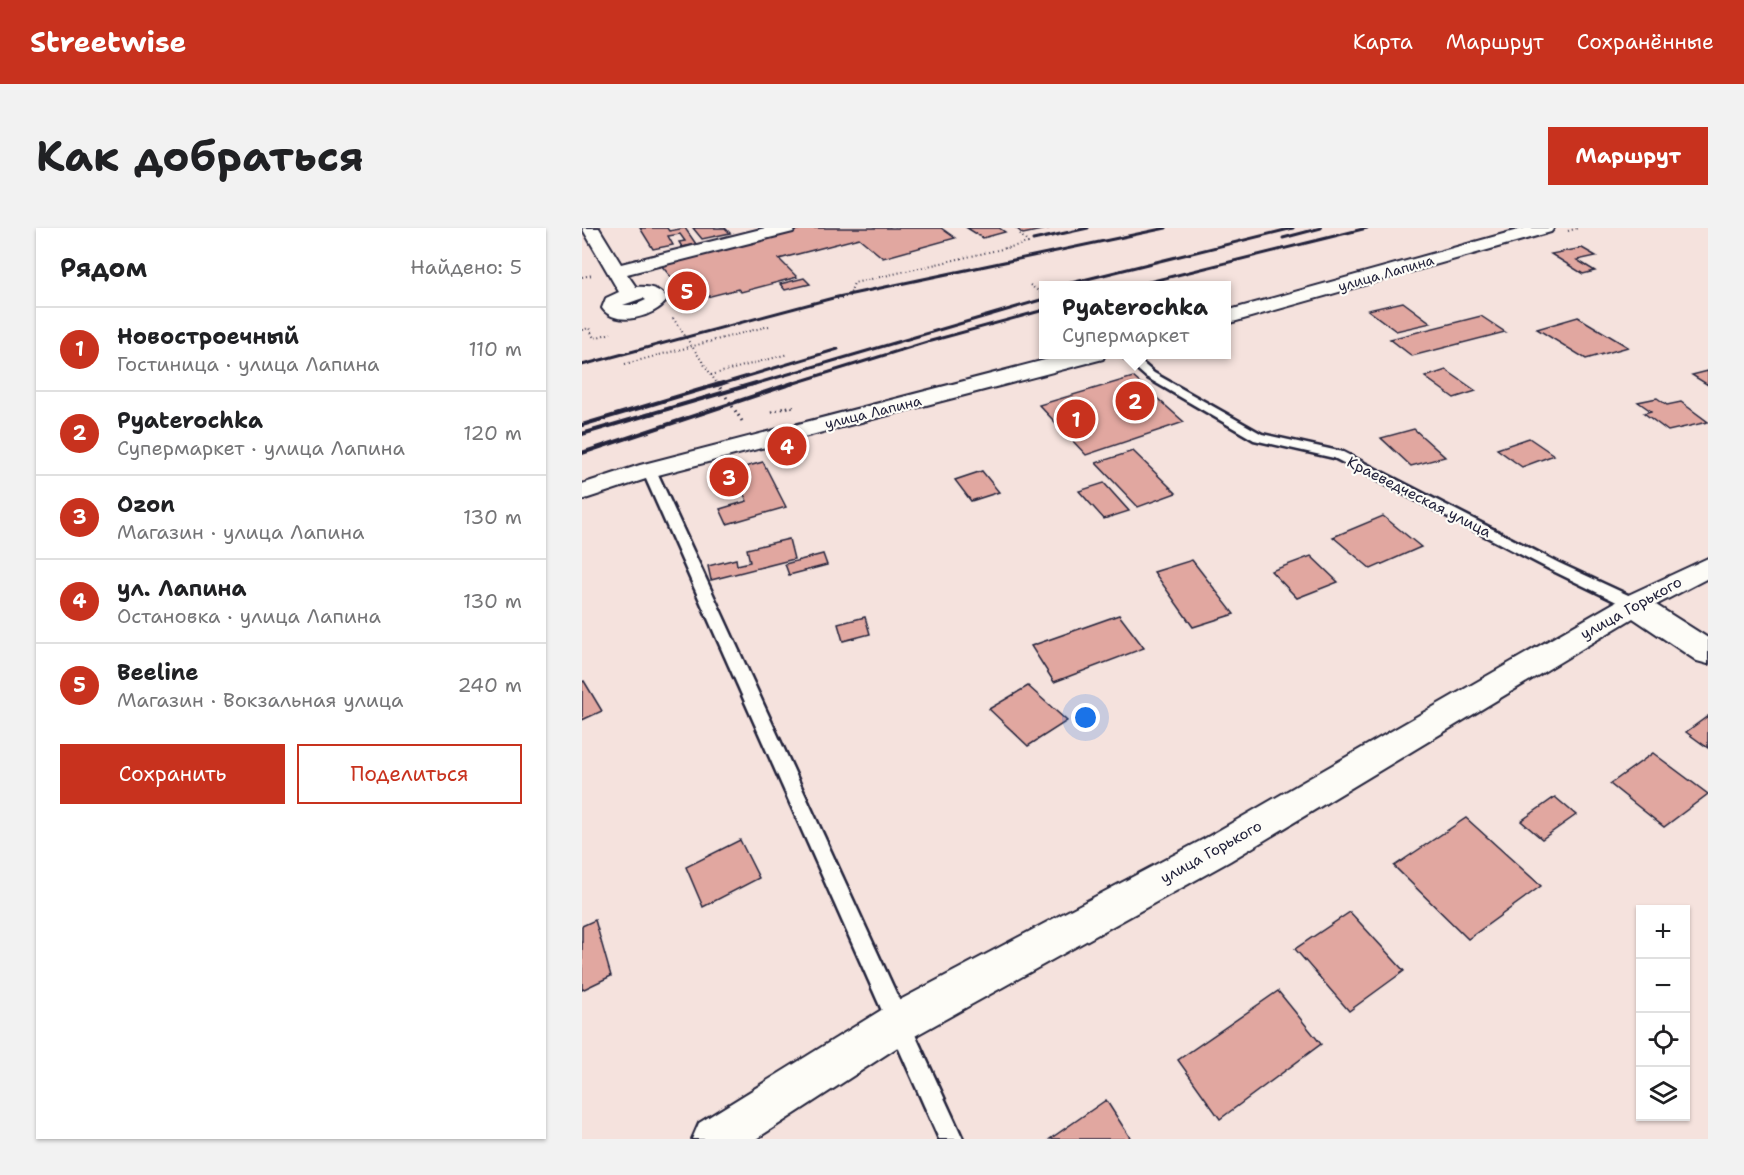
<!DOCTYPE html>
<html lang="ru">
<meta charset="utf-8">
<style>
body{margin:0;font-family:"Shantell Sans",sans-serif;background:#f2f2f2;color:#202124}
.controls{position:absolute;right:18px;bottom:18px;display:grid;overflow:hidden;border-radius:0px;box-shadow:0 2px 4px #0004}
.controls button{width:54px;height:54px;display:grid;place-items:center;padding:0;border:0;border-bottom:2px solid #e0e0e0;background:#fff;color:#202124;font:30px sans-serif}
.you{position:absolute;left:504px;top:490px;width:21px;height:21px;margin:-15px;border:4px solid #fff;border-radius:50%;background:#1a73e8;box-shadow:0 0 0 9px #1a73e833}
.badge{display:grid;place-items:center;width:39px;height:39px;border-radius:50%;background:#c8321e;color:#fff;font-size:20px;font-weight:700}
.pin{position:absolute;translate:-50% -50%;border:3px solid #fff;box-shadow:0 2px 6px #0006}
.popup{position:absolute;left:457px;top:53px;width:192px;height:78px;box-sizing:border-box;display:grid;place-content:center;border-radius:0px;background:#fff;filter:drop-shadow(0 2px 4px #0005);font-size:20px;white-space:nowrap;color:#757577}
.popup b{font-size:22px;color:#202124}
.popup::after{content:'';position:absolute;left:50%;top:100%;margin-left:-12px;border:12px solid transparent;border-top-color:#fff}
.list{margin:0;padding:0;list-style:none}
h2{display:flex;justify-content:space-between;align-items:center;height:78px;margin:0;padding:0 24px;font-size:26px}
h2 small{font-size:20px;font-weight:400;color:#757577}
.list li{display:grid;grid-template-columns:39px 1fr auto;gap:18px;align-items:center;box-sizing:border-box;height:84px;padding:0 24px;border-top:2px solid #e0e0e0}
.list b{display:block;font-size:22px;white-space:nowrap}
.list p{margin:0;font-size:20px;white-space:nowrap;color:#757577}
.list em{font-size:20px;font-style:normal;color:#757577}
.actions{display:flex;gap:12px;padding:18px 24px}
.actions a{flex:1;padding:14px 0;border:2px solid #c8321e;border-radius:0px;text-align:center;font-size:21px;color:#c8321e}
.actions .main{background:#c8321e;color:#fff}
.icon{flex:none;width:33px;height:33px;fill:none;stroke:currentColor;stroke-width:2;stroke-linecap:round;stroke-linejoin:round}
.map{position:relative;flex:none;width:1126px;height:911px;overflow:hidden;border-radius:0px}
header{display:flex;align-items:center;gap:36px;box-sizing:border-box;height:84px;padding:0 30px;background:#c8321e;color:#fff}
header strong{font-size:28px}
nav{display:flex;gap:33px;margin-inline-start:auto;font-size:21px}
.intro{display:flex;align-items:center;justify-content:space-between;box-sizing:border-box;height:144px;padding:0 36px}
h1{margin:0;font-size:42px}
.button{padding:15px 27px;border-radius:0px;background:#c8321e;color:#fff;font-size:21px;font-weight:700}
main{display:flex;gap:36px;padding:0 36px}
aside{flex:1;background:#fff;border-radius:0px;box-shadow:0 2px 4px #0004}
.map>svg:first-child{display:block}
.building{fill:#e1a7a0;stroke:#22223b;stroke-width:1.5}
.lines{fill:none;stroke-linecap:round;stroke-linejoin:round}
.service-casing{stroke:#22223b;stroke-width:5}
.minor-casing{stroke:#22223b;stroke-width:4}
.path-far1{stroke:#22223b;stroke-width:2;stroke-dasharray:1 3;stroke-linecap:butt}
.path{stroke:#22223b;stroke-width:3;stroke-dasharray:1.5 4;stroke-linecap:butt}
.service{fill:#fdfcf7;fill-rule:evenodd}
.minor{fill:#fdfcf7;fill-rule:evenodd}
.rail-far1{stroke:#22223b;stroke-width:3}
.rail{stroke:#22223b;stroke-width:4}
.path-bridge-far1{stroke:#22223b;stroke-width:2;stroke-dasharray:1 3;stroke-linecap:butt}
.path-bridge{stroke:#22223b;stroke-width:3;stroke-dasharray:1.5 4;stroke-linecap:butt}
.labels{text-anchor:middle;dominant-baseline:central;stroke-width:4.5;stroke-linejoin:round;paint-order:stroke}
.far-street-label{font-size:14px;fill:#22223b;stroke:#fdfcf7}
.street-label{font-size:15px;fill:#22223b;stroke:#fdfcf7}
</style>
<header>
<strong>Streetwise</strong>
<nav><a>Карта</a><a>Маршрут</a><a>Сохранённые</a></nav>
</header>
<div class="intro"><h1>Как добраться</h1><a class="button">Маршрут</a></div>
<main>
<aside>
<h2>Рядом<small>Найдено: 5</small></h2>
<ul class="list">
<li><span class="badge">1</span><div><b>Новостроечный</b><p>Гостиница · улица Лапина</p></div><em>110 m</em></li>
<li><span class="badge">2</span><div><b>Pyaterochka</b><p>Супермаркет · улица Лапина</p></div><em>120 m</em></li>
<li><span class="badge">3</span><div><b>Ozon</b><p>Магазин · улица Лапина</p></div><em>130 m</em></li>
<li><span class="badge">4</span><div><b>ул. Лапина</b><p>Остановка · улица Лапина</p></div><em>130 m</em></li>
<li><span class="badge">5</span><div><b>Beeline</b><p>Магазин · Вокзальная улица</p></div><em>240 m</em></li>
</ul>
<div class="actions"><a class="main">Сохранить</a><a>Поделиться</a></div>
</aside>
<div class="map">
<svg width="1126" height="911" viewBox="0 0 1126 911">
<rect width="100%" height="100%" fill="#f5e2dd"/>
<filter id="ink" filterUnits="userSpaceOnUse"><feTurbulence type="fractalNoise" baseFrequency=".0167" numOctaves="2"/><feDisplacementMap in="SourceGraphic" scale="12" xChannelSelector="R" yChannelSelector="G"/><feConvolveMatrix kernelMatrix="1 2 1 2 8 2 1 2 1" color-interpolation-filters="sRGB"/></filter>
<g filter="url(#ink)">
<!-- building -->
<g class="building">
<polygon points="58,0 85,0 87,3 103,0 114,16 100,19 97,14 103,13 98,6 86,8 91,17 71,21"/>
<polygon points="111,0 143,0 148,5 120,11"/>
<polygon points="223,0 359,0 373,10 301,30 277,10 197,31 215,49 159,64 156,61 109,73 78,36"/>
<polygon points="385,0 417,0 423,4 401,10"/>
<polygon points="434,0 469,0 441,6"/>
<polygon points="1000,20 1014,28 995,32 1013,43 1001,46 969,26"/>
<polygon points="222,50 228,56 203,62 198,56"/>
<polygon points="821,74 849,95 814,103 786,82"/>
<polygon points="899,88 923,104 830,128 808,111"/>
<polygon points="996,89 1046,119 1004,131 955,101"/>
<polygon points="864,142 894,163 872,170 843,149"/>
<polygon points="1126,143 1126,157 1110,147"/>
<polygon points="551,149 602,194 504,227 457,177"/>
<polygon points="1075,170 1085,177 1099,174 1126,194 1086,203 1062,185 1069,183 1056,174"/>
<polygon points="832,201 863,229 829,238 799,210"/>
<polygon points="947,210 972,227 940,239 915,221"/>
<polygon points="551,223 594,265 556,279 514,235"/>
<polygon points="181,234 204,279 145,296 138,281 165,273 159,260 146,264 138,246"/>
<polygon points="400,243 417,264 389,273 373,252"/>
<polygon points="522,255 547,283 522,291 497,263"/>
<polygon points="801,288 839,319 789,341 751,309"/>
<polygon points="207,311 212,331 129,352 126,338 154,331 155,337 168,334 165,321"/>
<polygon points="241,326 245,337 207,347 203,336"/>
<polygon points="729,328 756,354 715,370 689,343"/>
<polygon points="610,332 652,386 611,399 572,344"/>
<polygon points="537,387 562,420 472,454 449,418"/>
<polygon points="283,389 288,406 261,413 256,396"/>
<polygon points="2,453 20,483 0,492 0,454"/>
<polygon points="446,458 485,493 446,518 407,481"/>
<polygon points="1126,488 1126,520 1104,504"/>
<polygon points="1071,525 1126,566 1082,599 1028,556"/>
<polygon points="973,569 994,587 960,611 939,593"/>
<polygon points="884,590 959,658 886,711 812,638"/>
<polygon points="158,612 177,650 121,679 104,639"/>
<polygon points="768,684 822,743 767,783 713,721"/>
<polygon points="13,692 29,748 0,762 0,698"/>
<polygon points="696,763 739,816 638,891 596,832"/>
<polygon points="524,872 549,911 468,911"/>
</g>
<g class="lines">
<!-- service casing -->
<g class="service-casing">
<g id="service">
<polygon points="538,126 550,126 572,145 680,206 761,224 977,335 1057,372 1060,376 1057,380 1047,380 967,341 752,230 672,212 564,149"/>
<polygon points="67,238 74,242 381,911 357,911 60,242"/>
</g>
</g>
<!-- minor casing -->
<g class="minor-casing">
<g id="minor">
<path d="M0,0h17l22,36 144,-36h31l-3,4 -166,42 9,13c12,-1 25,1 31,13 -12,17 -51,28 -65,8l4,-10 13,-6zM61,70l3,2 -11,5h-12z"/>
<polygon points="943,0 972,0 969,4 644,96 644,83"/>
<polygon points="486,126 523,126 521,131 76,247 0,272 0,256 58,237"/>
<polygon points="1126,330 1126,350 1074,377 1126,410 1126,436 1115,433 1051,390 648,633 331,809 174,911 110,911 117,895 301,781 622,611 1042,369"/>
</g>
</g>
<!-- path-far1 -->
<g class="path-far1">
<polyline points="986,3 996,0"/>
<polyline points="0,49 11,47"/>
<polyline points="448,57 462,67"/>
<polyline points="255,71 267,68 272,55 446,15 438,6"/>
<polyline points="0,102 7,100 12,110 29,105"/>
<polyline points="43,136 187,98"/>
<polyline points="129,147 206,126"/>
</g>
<!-- path -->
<polyline class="path" points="189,184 210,178 212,181"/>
<!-- service -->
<use href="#service" class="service"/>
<!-- minor -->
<use href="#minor" class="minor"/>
<!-- rail-far1 -->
<g class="rail-far1">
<polyline points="701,10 739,0"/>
<polyline points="451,12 506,0"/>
<polyline points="481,57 711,0"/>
<polyline points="555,57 785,0"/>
<polyline points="0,137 251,70 584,0"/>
<polyline points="136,157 256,121"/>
<polyline points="169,157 462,71"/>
<polyline points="206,157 345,114 462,82"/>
</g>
<!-- rail -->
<g class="rail">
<polyline points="0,197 141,155"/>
<polyline points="0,206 174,155"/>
<polyline points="0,225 211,155"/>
</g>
<!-- path-bridge-far1 -->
<polyline class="path-bridge-far1" points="91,90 136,157"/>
<!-- path-bridge -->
<polyline class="path-bridge" points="135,155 160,193"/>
</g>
</g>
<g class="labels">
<!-- far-street labels -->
<g class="far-street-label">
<text transform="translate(804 45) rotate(-16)">улица Лапина</text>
<text transform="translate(291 184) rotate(-14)">улица Лапина</text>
</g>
<!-- street labels -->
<g class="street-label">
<text transform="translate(837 269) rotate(27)">Краеведческая улица</text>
<text transform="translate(1049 380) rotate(-29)">улица Горького</text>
<text transform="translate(629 624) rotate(-29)">улица Горького</text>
</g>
</g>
</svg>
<div class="controls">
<button>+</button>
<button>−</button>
<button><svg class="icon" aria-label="locate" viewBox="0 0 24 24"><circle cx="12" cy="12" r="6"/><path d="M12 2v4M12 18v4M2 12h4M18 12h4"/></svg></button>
<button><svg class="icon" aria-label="layers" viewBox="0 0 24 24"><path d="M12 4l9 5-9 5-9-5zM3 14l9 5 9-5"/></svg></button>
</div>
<div class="you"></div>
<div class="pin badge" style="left:494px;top:191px">1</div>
<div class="pin badge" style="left:553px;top:173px">2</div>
<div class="popup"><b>Pyaterochka</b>Супермаркет</div>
<div class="pin badge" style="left:147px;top:249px">3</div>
<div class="pin badge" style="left:205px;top:218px">4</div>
<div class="pin badge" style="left:105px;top:63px">5</div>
</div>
</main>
